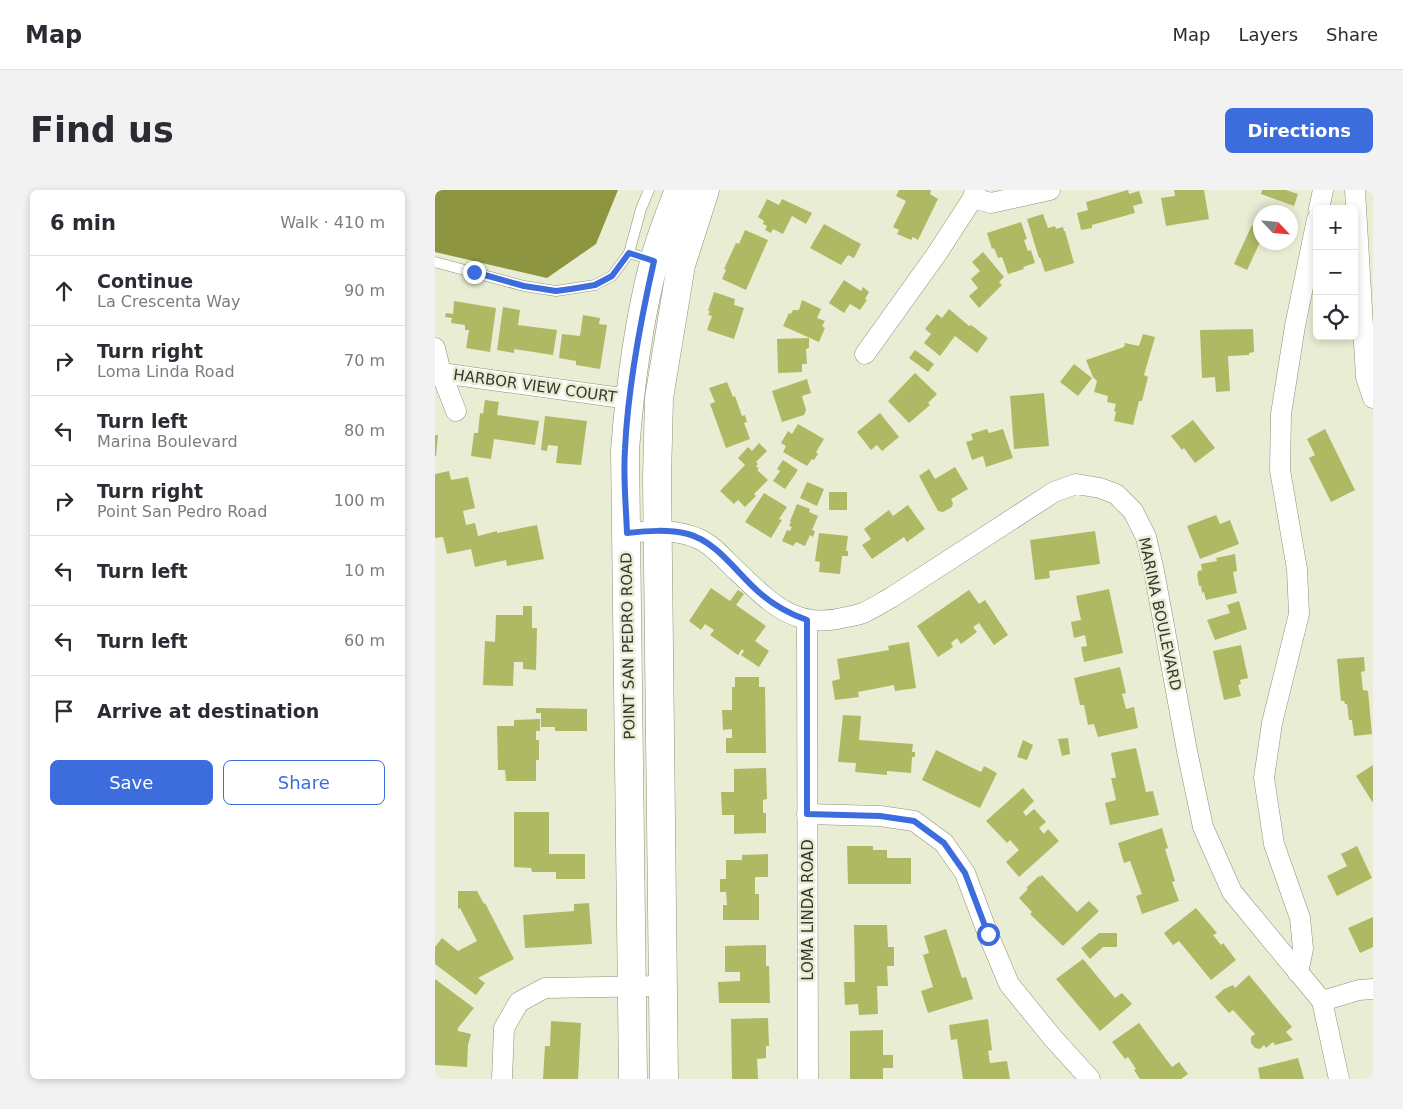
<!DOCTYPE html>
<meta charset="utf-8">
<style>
body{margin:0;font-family:"DejaVu Sans",sans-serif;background:#f2f2f3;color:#2b2b33}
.controls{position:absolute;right:15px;top:15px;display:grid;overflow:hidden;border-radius:8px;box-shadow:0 2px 8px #0003}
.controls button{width:45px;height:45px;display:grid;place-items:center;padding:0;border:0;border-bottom:1px solid #e1e1e2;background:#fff;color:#2b2b33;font:25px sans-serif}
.compass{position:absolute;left:818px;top:15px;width:45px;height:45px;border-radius:50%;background:#fff;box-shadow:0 2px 8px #0003;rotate:116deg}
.stop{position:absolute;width:15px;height:15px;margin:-11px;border:4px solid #3d6cdd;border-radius:50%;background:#fff}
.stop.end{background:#3d6cdd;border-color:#fff;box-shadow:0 1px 5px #0008}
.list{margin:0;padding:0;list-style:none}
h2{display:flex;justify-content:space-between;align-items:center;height:65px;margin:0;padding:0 20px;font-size:21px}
h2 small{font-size:16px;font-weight:400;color:#7c7c81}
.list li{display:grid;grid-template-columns:32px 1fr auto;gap:15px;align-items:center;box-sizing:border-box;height:70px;padding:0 20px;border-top:1px solid #e1e1e2}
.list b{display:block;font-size:19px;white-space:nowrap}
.list p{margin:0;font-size:16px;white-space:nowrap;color:#7c7c81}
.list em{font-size:16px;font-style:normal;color:#7c7c81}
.actions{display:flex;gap:10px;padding:15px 20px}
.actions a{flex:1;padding:11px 0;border:1px solid #3d6cdd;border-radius:8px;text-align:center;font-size:18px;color:#3d6cdd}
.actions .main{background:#3d6cdd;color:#fff}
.icon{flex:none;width:28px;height:28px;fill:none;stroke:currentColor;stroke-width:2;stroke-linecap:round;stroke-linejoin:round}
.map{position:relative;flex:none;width:938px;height:889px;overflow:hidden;border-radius:8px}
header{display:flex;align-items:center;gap:30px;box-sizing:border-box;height:70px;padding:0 25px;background:#fff;border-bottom:1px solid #e1e1e2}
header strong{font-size:24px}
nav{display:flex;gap:28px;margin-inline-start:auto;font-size:18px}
.intro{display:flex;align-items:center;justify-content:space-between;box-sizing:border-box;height:120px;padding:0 30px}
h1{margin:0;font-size:35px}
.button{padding:12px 22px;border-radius:8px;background:#3d6cdd;color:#fff;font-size:18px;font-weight:700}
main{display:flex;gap:30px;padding:0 30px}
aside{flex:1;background:#fff;border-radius:8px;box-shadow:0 2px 8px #0003}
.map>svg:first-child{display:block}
.water{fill:#8d9541}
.building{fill:#afb964}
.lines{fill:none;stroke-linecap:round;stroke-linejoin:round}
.lane-casing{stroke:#8e917b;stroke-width:11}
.street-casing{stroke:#8e917b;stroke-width:21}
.secondary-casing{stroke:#8e917b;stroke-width:29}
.lane{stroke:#fff;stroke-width:10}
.street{stroke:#fff;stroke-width:20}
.secondary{stroke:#fff;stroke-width:28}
.route{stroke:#3d6cdd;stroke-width:6}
.labels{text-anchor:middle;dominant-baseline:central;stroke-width:5;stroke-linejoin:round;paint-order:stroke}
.street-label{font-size:15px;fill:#35362d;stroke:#e9edd4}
</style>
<header>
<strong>Map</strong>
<nav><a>Map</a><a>Layers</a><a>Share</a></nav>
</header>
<div class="intro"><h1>Find us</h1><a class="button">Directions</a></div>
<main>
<aside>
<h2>6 min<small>Walk · 410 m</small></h2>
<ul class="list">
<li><svg class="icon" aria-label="ahead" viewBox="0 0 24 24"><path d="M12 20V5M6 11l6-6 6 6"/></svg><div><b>Continue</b><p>La Crescenta Way</p></div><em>90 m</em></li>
<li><svg class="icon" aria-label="right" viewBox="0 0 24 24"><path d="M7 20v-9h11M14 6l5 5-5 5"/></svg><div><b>Turn right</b><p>Loma Linda Road</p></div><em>70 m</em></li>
<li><svg class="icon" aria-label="left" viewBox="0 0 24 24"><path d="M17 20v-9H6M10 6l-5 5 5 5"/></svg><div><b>Turn left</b><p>Marina Boulevard</p></div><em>80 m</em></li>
<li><svg class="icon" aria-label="right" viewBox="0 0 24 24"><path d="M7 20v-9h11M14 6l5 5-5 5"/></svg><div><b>Turn right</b><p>Point San Pedro Road</p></div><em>100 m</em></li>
<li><svg class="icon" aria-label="left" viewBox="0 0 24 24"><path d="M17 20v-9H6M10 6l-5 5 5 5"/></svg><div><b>Turn left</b></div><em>10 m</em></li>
<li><svg class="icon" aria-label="left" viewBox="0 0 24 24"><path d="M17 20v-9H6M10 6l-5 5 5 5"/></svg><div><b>Turn left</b></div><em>60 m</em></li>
<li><svg class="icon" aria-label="arrive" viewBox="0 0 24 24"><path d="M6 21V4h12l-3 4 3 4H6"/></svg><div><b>Arrive at destination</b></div></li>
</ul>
<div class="actions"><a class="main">Save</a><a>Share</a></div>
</aside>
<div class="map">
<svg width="938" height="889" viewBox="0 0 938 889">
<rect width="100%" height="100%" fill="#e9edd4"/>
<!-- water -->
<polygon class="water" points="0,0 183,0 161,54 112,88 0,62"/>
<!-- building -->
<g class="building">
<polygon points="464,0 495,0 496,1 495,4 503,9 483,50 478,47 476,50 462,44 464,40 458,37 471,11 461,6"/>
<polygon points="693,0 694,4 704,1 708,13 698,16 700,23 657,35 657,38 646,40 642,23 653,20 651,12"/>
<polygon points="739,0 769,0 774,29 731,36 726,8 740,6"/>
<polygon points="827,0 851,0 863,4 859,16 826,4"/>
<polygon points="332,9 344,15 347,9 377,23 371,34 357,26 348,44 338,39 336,43 330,40 332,36 328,34 329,31 323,27"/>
<polygon points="608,24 613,38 620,36 621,39 628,37 629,41 630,41 639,73 610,82 605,67 604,68 592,29"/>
<polygon points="586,32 592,49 589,50 593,61 596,60 600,73 588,77 589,79 573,84 567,67 563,68 559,58 557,59 552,43"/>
<polygon points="389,34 426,54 419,68 413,65 406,75 375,58"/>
<polygon points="817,35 826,39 826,50 812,80 799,74"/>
<polygon points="310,40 333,50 311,100 287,89 291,80 289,79 301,53 304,54"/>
<polygon points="548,62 569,87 564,92 567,95 544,118 534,106 543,98 536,89 545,81 537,72"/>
<polygon points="409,90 426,101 428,97 434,102 430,109 432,110 425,120 415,114 409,123 394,113"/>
<polygon points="279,102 300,109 299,115 309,118 299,149 272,140 277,126 273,125 275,121 273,121"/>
<polygon points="367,110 386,119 382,128 390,131 387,136 390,138 384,152 348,136 354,123 356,124 358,120 364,120"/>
<polygon points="19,111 61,118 55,162 31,158 34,140 30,140 30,135 16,133 17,128 10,127 11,123 18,124"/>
<polygon points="68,117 85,120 83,135 122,140 118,165 79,159 79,163 62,160"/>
<polygon points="514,119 534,136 536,135 553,148 542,163 520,146 505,166 489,153 496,144 490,139 502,124 507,128"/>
<polygon points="148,125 165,128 164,134 172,135 165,179 141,175 141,171 124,168 127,144 145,146"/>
<polygon points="818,139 819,162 814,163 814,165 793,166 795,201 781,202 780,187 767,188 765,140"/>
<polygon points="708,144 720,147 709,185 713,187 707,211 704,211 698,235 679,231 681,222 679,221 681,214 672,212 673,206 659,202 662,191 658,187 651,170 689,157 690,153 704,156"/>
<polygon points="374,148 374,158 371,159 372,174 367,174 367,182 343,183 342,149"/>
<polygon points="480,160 499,174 493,182 474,168"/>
<polygon points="639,174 657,188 643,206 625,192"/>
<polygon points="480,183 502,204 493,213 495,215 474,233 453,211"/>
<polygon points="372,189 376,203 367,206 371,220 369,225 347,232 337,201"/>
<polygon points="292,192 298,207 300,206 307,226 310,225 312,232 309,233 315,249 291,258 275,214 280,212 274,198"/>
<polygon points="609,203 614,256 579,259 575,206"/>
<polygon points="50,210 64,212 62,225 104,231 100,255 59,249 56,269 36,266 39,243 43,243 45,223 48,224"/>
<polygon points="445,223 464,247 447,261 442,255 436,260 422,242"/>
<polygon points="110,226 152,231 146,275 121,273 123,256 113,255 112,261 106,260"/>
<polygon points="758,230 780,258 760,273 749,258 747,260 736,246"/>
<polygon points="363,234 389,249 381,262 383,264 379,270 377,269 372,276 348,262 351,256 346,253 353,241 357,244"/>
<polygon points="552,239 554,243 568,239 578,268 551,277 548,266 537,270 531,252 538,250 536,244"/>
<polygon points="890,239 920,300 896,312 874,268 880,265 872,249"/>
<polygon points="0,245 3,245 1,266 0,266"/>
<polygon points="324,253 332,261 321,272 323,274 321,276 324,279 322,280 333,290 319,304 321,306 310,317 303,310 299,314 285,301 310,275 303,268 313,257 317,261"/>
<polygon points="348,270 363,280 350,299 338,291 345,281 342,279"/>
<polygon points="520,277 533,299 516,309 518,313 517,317 508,322 503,321 484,286 494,279 500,289"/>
<polygon points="14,281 16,290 33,287 40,318 28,321 31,335 40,333 43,346 62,341 62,343 102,335 109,369 72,376 71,370 40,377 36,359 12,364 8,347 0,348 0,284"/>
<polygon points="372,292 389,299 382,316 365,308"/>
<rect x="394" y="302" width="18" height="18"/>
<polygon points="329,303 352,317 344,329 347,330 336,348 310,332"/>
<polygon points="362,314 375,319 374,322 383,326 377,340 380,341 378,347 375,345 370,356 361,352 358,356 347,351 352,340 355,341 357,337 354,336 356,332 355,331"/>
<polygon points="473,315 490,339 472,352 469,347 437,369 427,355 436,349 429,339 454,320 458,326"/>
<polygon points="781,325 785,334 795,330 804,354 765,369 752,336"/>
<polygon points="660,341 665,374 614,381 615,388 600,390 595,350"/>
<polygon points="384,343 413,346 411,361 413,361 413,366 407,366 405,384 384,382 385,372 380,371"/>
<polygon points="800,364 802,381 798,382 802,403 771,410 769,402 767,403 766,396 764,396 762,384 763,383 763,381 767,380 766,374 782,371 781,368"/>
<polygon points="276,398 295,411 303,400 309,404 301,415 331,436 320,451 334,461 324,477 306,465 309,461 307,459 303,465 275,445 279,440 270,434 266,440 254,431"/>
<polygon points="674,399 688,463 649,472 646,457 652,456 650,445 639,448 636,432 646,430 641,406"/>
<polygon points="534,400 544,414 550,410 573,445 559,455 544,433 538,437 542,442 526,454 522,448 516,453 518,457 503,467 482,436"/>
<polygon points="804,411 812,439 780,450 772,430 795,423 792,415"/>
<polygon points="88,416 97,416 97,438 102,438 101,480 88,479 88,472 79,472 78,496 48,495 50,451 60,452 61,425 88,425"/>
<polygon points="474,452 481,498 460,501 459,495 423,502 424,507 400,510 397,491 405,489 402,469 454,460 453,456"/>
<polygon points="806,455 813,488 805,490 806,494 803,495 806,506 789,510 778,461"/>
<polygon points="929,467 930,481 926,482 928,500 933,501 937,544 919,546 917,530 914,530 912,514 910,514 909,511 906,511 902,469"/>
<polygon points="685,477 691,503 687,504 691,519 699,517 703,538 663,547 659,534 653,535 649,515 645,515 639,488"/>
<polygon points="300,487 324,487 324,497 330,497 331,563 291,563 291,548 297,548 297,539 288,540 287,520 297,520 297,497 300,497"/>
<polygon points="101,518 152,519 152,541 120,541 120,537 106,537 106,523 101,523"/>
<polygon points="408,525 426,526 424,550 478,554 477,562 480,562 480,567 477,567 476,583 452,581 452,585 420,582 421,573 403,572"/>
<polygon points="105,529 105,541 101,541 101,550 104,550 104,570 101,570 101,591 71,591 70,580 63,580 62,536 79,536 79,530"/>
<polygon points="633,548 635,564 627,566 623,549"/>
<polygon points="588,550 598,555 592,570 582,567"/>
<polygon points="701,558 711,602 718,601 724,625 675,635 670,613 681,610 676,588 681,588 676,563"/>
<polygon points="501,560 546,582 549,576 562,583 545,618 487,590"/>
<polygon points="938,575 938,613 921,586"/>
<polygon points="331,578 332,609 328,610 328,623 331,623 331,643 299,644 299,625 287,625 286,602 299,602 299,579"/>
<polygon points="588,598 599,611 588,622 591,626 599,619 611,632 604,638 609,644 613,639 624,651 584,687 571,672 584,660 575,650 572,653 551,631"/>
<polygon points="79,622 114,622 114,664 150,664 150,689 121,689 121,682 97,682 96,678 79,677"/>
<polygon points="727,638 733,658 730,659 740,691 737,692 744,711 707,724 701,706 707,704 695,671 689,673 683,653"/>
<polygon points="412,656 438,656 438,660 452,660 452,668 476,668 476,694 413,694"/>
<polygon points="922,656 937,688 902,706 892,686 912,676 906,664"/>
<polygon points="333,664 333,687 320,687 320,704 324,704 324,730 288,730 288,715 292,715 291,702 285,702 285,689 291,689 291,670 307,670 307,665"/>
<polygon points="607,685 642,722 654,711 664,721 628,756 595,724 597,722 584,708 593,699 591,698 604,686 605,687"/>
<polygon points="23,701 42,701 49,714 50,713 79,769 43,788 50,793 41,805 0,774 0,757 7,748 23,761 42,751 25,718 23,719"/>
<polygon points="154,713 157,754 90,758 88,725 139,721 139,714"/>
<polygon points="761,718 782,743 778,745 786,755 788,753 801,770 776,790 744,751 738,755 729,743"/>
<polygon points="938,727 938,757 925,763 913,738"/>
<polygon points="419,735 452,735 453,757 459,757 459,776 452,776 453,796 442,796 443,824 424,825 423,814 410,815 409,792 420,792"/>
<polygon points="511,739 527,788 531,787 538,809 493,823 486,801 498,797 488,765 494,763 489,746"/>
<polygon points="664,743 682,743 682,757 668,757 655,769 646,758"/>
<polygon points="331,755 331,776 334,776 335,813 284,813 283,792 305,791 305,782 290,782 290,756"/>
<polygon points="648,769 680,808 687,803 697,814 665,841 621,789"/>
<polygon points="814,785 857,837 851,842 858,850 840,855 838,852 831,858 829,855 825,859 820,858 816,853 816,847 820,844 798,820 794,823 780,807 789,799 798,795 800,798"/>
<polygon points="0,789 39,818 23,838 23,841 36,844 33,855 32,877 0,875"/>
<polygon points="333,828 334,856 331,856 331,868 322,869 323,889 297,889 296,829"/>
<polygon points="553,829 557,860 553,861 555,873 572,871 575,889 528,889 522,849 516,850 514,835"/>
<polygon points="116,831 146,833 143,889 108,889 110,856 115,856"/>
<polygon points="704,833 737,877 744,872 753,884 746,889 705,889 699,880 701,879 693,867 690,869 677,852"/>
<polygon points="448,840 448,865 458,865 458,878 448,878 448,889 415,889 415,841"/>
<polygon points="863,868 869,889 825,889 823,878"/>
</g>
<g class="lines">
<!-- lane casing -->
<g class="lane-casing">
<g id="lane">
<polyline points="194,63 206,19 214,0"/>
<polyline points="0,72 89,96 121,101 160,95 177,86 194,63 218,70"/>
</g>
</g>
<!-- street casing -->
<g class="street-casing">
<g id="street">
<polyline points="920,0 931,187 938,208"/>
<polyline points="538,8 556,13 615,0"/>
<polyline points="884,19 888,0"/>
<polyline points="0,158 6,183 21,221"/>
<polyline points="430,164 501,65 538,8 540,0"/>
<polyline points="6,183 194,209"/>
<path d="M192,343c24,-2 48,-5 72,6 14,6 26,21 38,32 33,32 60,60 109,46 6,-1 13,-2 19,-5 9,-4 18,-10 27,-15l162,-105 22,-8 24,4 16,6 17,17 13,26 8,34 33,180 16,76 29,65 90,109 17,78"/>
<polyline points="372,430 373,889"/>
<polyline points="372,624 445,626 479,631 509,653 530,683 553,744 574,794 617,847 655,889"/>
<polyline points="863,783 868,759 865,728 839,654 829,588 837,533 864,424 862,379 845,280 846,224 860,136 882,29"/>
<polyline points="887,811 924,800 938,799"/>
<polyline points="67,889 69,838 84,812 110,798 228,796"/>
</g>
</g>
<!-- secondary casing -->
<g class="secondary-casing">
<g id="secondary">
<path d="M198,889l-8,-629c5,-63 13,-127 29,-188 6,-24 16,-49 25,-72"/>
<polyline points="229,889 222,288 224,208 246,75 270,0"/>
</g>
</g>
<!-- lane -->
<use href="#lane" class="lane"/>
<!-- street -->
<use href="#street" class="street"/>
<!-- secondary -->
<use href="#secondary" class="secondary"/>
</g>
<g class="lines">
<!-- route -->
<path class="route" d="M39,82l50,14 32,5 15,-2 24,-4 17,-9 17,-23 25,8c-14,62 -26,125 -29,188 -2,28 1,56 2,84 20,-2 40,-4 61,1 30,8 50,41 73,60 14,12 29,20 46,26v194l73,2 34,5 30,22 21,30 23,61"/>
</g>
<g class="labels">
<!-- street labels -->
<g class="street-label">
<text transform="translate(100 196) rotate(8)">HARBOR VIEW COURT</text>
<text transform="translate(725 424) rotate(78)">MARINA BOULEVARD</text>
<text transform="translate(193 456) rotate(-91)">POINT SAN PEDRO ROAD</text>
<text transform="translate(373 720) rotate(-90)">LOMA LINDA ROAD</text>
</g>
</g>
</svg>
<div class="controls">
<button>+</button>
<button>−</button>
<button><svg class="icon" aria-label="locate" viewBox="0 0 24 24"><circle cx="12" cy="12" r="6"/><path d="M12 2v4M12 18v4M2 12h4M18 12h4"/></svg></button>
</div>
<svg class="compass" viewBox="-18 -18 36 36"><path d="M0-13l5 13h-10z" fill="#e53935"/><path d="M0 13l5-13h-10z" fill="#7c7c81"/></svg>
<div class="stop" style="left:553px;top:744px"></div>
<div class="stop end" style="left:39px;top:82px"></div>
</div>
</main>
